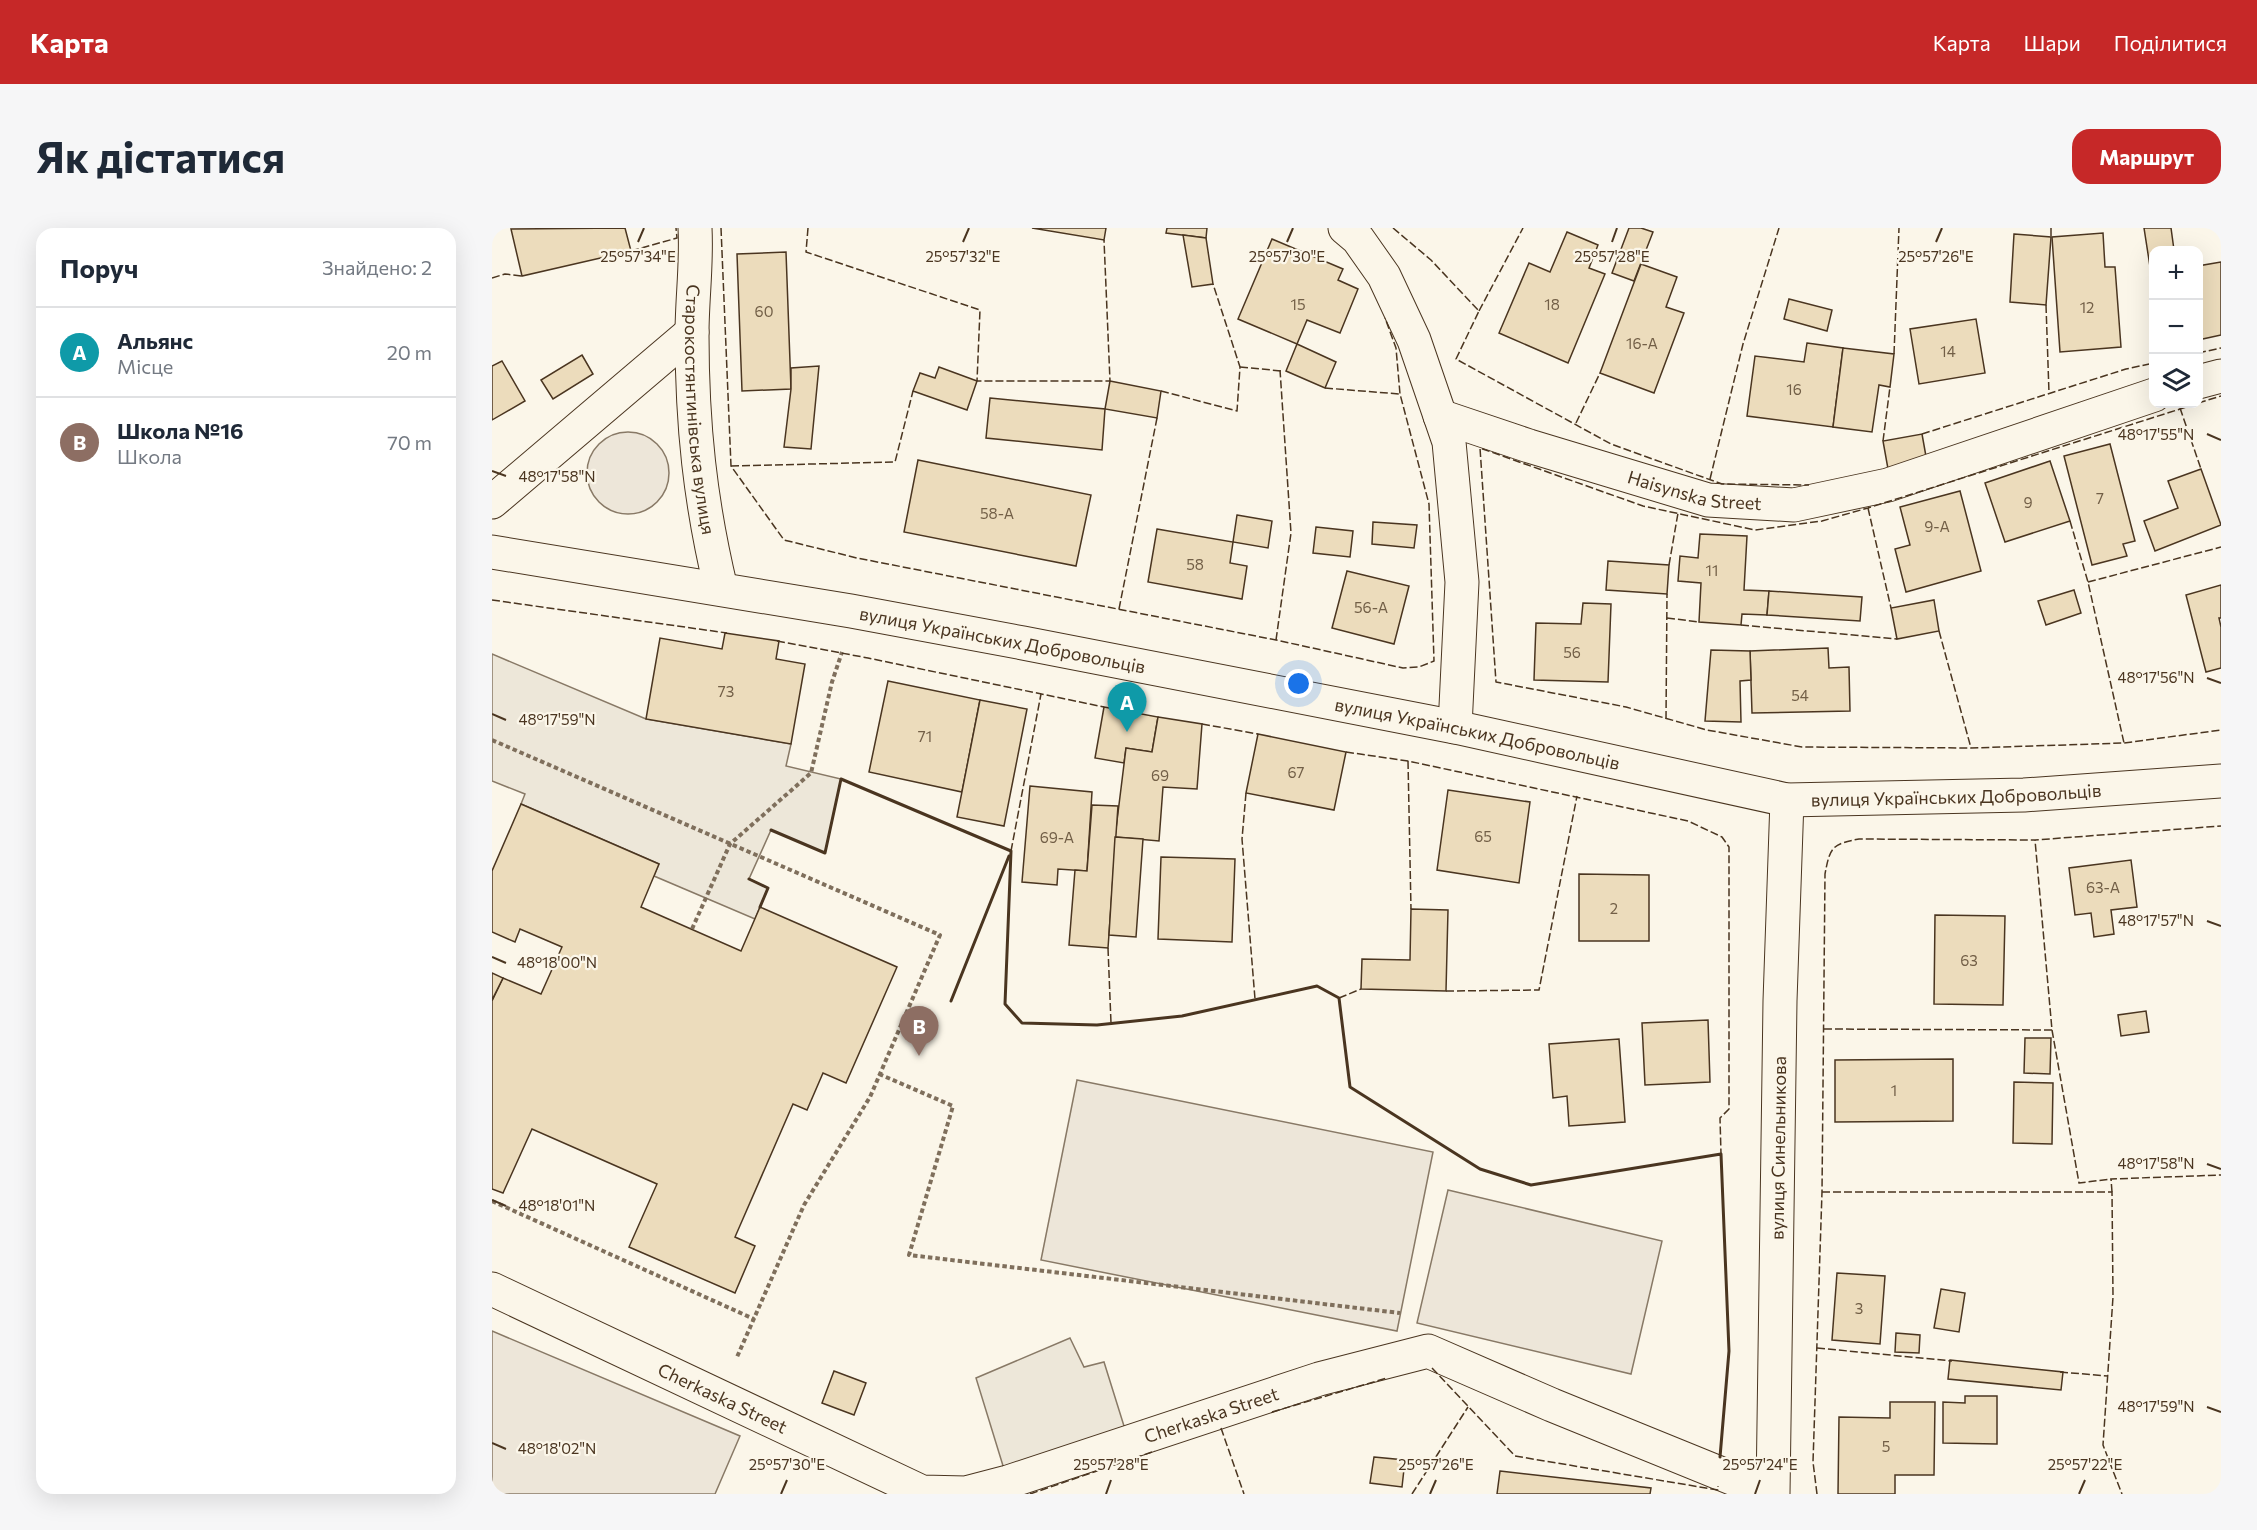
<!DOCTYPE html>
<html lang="uk">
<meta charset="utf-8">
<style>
body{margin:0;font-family:Commissioner,sans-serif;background:#f6f6f7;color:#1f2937}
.controls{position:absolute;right:18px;top:18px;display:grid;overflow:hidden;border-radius:12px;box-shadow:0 6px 24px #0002}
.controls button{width:54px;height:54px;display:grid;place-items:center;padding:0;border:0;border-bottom:2px solid #e0e1e3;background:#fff;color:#1f2937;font:30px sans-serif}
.you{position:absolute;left:807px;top:456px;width:21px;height:21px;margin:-15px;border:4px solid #fff;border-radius:50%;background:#1a73e8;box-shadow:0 0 0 9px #1a73e833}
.badge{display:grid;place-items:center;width:39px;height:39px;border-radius:50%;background:#c62828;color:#fff;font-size:20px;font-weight:700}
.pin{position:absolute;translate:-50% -50px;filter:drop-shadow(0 2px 3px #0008)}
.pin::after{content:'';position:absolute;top:32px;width:21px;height:18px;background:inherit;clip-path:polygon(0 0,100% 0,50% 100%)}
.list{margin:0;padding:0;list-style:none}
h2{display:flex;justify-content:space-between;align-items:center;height:78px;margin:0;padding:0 24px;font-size:26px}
h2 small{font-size:20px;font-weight:400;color:#747a83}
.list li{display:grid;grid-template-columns:39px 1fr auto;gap:18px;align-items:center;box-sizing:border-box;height:90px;padding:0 24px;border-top:2px solid #e0e1e3}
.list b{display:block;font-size:22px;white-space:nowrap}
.list p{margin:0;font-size:20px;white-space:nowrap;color:#747a83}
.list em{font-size:20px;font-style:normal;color:#747a83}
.icon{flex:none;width:33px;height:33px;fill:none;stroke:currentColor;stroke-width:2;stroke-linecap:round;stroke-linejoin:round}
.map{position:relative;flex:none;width:1729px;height:1266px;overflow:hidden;border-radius:18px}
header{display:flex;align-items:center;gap:36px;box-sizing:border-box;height:84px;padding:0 30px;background:#c62828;color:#fff}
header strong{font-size:28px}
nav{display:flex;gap:33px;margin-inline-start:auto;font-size:21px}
.intro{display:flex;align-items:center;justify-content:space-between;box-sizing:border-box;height:144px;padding:0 36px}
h1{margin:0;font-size:42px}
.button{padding:15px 27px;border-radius:18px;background:#c62828;color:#fff;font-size:21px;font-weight:700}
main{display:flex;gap:36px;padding:0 36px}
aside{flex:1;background:#fff;border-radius:18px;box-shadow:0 6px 24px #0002}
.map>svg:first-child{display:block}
.green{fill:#ede6d9;stroke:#887966;stroke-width:1.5}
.parking{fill:#ede7d9;stroke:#887966;stroke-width:1.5}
.building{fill:#ecdcbc;stroke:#4a3520;stroke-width:1.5}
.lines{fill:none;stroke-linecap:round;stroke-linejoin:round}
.street-casing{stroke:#4a3520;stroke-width:35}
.secondary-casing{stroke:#4a3520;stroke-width:35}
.path{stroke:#7f6f5c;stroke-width:4;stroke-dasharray:4.5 3;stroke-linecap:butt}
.street{stroke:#fbf6e9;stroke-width:33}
.secondary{stroke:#fbf6e9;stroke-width:33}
.fence{stroke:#4a3520;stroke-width:1.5;stroke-dasharray:8 3;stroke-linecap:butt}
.wall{stroke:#4a3520;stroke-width:3}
.ticks{fill:none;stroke:#4a3520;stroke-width:2}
.labels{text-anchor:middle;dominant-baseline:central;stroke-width:4.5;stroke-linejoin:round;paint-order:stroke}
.number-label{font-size:15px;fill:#725f47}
.street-label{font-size:18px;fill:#4a3520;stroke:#fbf6e9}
.ticks-label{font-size:15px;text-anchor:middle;fill:#4a3520;stroke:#fbf6e9;stroke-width:4.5;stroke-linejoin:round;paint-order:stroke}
</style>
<header>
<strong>Карта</strong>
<nav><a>Карта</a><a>Шари</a><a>Поділитися</a></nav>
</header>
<div class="intro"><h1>Як дістатися</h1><a class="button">Маршрут</a></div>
<main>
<aside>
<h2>Поруч<small>Знайдено: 2</small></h2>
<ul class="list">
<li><span class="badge" style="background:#0f9aa8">A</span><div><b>Альянс</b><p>Місце</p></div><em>20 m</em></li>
<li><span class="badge" style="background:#8d6e63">B</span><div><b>Школа №16</b><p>Школа</p></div><em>70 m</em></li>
</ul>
</aside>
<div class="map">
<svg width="1729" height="1266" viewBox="0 0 1729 1266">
<rect width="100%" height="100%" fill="#fbf6e9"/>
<!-- green -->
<g class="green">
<circle cx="136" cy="245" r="41"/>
<polygon points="585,852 941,924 905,1103 549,1032"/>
<polygon points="956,962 1170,1013 1139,1146 925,1095"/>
<polygon points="0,1103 248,1208 223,1266 0,1266"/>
</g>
<!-- parking -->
<g class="parking">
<polygon points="0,426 154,491 299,516 294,538 349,551 333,625 279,602 257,651 276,660 263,691 162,648 167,636 29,576 33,566 0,553"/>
<polygon points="578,1110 592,1139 612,1134 637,1214 516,1254 484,1150"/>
</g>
<!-- building -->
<g class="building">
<polygon points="133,0 139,23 30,48 19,1"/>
<polygon points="540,0 614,0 612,12"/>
<polygon points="675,0 715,0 714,10 674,5"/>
<polygon points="1137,0 1149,0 1161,4 1142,53 1120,45"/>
<polygon points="1652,0 1679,0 1682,22 1662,22 1662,45 1659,45"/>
<polygon points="1075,4 1106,17 1097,40 1113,46 1076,135 1007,105 1037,35 1058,44"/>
<polygon points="1611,5 1613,39 1623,39 1629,119 1568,124 1560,9"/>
<polygon points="1522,6 1559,9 1554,77 1518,74"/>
<polygon points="691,7 714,10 721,56 700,59"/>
<polygon points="780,11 851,41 846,52 866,61 848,105 815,92 805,116 746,91"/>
<polygon points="294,24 299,161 250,163 245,26"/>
<polygon points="1729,34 1729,107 1706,112 1706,38"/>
<polygon points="1149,36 1185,49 1174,79 1192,85 1162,165 1108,145"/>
<polygon points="1297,71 1340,82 1335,103 1292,91"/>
<polygon points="1484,91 1493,145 1427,156 1418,101"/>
<polygon points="1315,115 1351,120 1341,199 1255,188 1263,128 1312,134"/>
<polygon points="805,116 844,134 833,160 794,143"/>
<polygon points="1351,120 1402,126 1398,159 1387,157 1380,204 1341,199"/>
<polygon points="90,127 101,146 61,171 49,152"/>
<polygon points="10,133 33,173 0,192 0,138"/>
<polygon points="327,138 319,221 292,219 299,161 299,140"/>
<polygon points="447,139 485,153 475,182 421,163 428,145 443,150"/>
<polygon points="618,153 669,163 665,190 613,181"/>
<polygon points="498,170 613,181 610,222 494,210"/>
<polygon points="1430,206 1435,234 1396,241 1391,213"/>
<polygon points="1618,216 1643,313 1631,316 1635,328 1600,337 1572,228"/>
<polygon points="426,232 599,267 584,338 412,304"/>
<polygon points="1558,233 1578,293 1513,314 1493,255"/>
<polygon points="1709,241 1729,297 1663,323 1652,293 1686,280 1676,253"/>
<polygon points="1468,263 1489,343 1414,364 1403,321 1418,317 1408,279"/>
<polygon points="745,287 780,293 776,320 741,314"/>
<polygon points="881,294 925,297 922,320 880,316"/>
<polygon points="824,299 861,303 858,329 821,325"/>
<polygon points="665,301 741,314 738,335 755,338 750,371 656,354"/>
<polygon points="1208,306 1255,308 1252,362 1277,363 1275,387 1250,386 1249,397 1207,394 1209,355 1186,353 1188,328 1206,330"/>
<polygon points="1116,333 1177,337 1175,366 1114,362"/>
<polygon points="855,343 917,358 902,416 840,400"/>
<polygon points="1729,357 1729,390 1727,390 1729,399 1729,440 1714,444 1694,367"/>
<polygon points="1582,362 1589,385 1554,397 1546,373"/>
<polygon points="1277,363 1370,369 1368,393 1275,387"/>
<polygon points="1442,372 1447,403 1405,411 1399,380"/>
<polygon points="1091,375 1119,376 1116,454 1042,452 1044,395 1089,396"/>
<polygon points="233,405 287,413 284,431 313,436 299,516 154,491 168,410 230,421"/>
<polygon points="1336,420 1337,440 1357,439 1358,483 1260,485 1258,423"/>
<polygon points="1219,422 1258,423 1259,452 1248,453 1249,494 1213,493"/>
<polygon points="396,453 488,472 470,564 377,544"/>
<polygon points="488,472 535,481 512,598 465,589"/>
<polygon points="612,479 666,489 660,524 634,520 632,535 603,530"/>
<polygon points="666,489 710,496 705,561 671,559 667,613 623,609 634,520 660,524"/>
<polygon points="766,506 854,524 842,582 754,565"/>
<polygon points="538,558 600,564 595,643 566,641 565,657 530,654"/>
<polygon points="956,562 1038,574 1027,655 945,642"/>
<polygon points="29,576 167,636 149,679 249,723 268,679 405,739 354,855 331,845 315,882 301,876 243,1009 263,1018 243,1065 137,1019 165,956 40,901 11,965 0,961 0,773 11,750 49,766 70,719 28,701 23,714 0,704 0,643"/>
<polygon points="600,577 626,578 616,720 577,717 583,642 595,643"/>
<polygon points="623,609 651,611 644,709 617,707"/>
<polygon points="669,629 743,631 740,714 666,711"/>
<polygon points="1639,632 1645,679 1619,682 1622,706 1602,709 1599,685 1583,687 1577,640"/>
<polygon points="1087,646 1157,647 1157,713 1087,713"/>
<polygon points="919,681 956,682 954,763 869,761 870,731 918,732"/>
<polygon points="1443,687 1513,688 1511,777 1442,776"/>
<polygon points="0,745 11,750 0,772"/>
<polygon points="1654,783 1657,804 1629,808 1626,787"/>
<polygon points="1216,792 1218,854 1153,857 1150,795"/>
<polygon points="1533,810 1559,810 1558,846 1532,845"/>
<polygon points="1127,811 1133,894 1077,898 1075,868 1061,870 1057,816"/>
<polygon points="1461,831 1461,893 1343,894 1343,832"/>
<polygon points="1522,854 1561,855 1560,916 1521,915"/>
<polygon points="1345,1045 1393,1048 1388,1116 1340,1112"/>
<polygon points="1449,1061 1473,1065 1467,1104 1442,1100"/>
<polygon points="1404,1105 1428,1107 1427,1125 1403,1124"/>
<polygon points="1458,1132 1571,1144 1569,1162 1456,1151"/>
<polygon points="342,1143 374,1155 362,1187 330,1175"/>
<polygon points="1473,1168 1505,1168 1505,1216 1451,1215 1451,1174 1473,1175"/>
<polygon points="1398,1174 1443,1174 1442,1247 1403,1247 1403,1266 1346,1266 1347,1189 1398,1190"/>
<polygon points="882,1229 913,1232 910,1259 878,1255"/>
<polygon points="1008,1243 1159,1260 1158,1266 1005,1266"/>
</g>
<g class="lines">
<!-- street casing -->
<g class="street-casing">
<g id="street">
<path id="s1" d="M203,0c2,35 -3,71 -3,106 0,91 8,167 29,255"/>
<polyline points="853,0 866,11 892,48 922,112 957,214 970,354 963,499"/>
<polyline points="1706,154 1729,148"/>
<path id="s2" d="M948,188l89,30 179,54 86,5 94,-20 266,-90"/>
<polyline points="0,274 200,104"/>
<path id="s3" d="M0,1061l430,203 44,1 42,-11 311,-103 109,-28 124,54 219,89"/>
</g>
</g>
<!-- secondary casing -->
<g class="secondary-casing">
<g id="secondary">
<path id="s4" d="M0,324l359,59 172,32 432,84 332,73 237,-5 197,-14"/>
<path id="s5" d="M1281,1266l7,-493 7,-201"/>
</g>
</g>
<!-- path -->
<g class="path">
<polyline points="0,512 448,707 378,869 312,977 245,1129"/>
<polyline points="200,701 238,616 319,545 340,454 350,424"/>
<polyline points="387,846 461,878 417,1027 908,1085"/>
<polyline points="0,973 262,1091"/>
</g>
<!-- street -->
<use href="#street" class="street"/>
<!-- secondary -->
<use href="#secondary" class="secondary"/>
<!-- fence -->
<g class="fence">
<polyline points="229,0 239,238 292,312 365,330 784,412 911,440 927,439 942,433 937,276 908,166 904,120 893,90"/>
<polyline points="316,0 314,24 488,82 485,153 618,153 612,12"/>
<polyline points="901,0 939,32 987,83 964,131 1119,216 1230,256 1317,257"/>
<polyline points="1559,0 1559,9"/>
<polyline points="139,23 185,10 184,0"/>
<polyline points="0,50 13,46 30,48"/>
<polyline points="1554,77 1557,165"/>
<polyline points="987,83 1031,0"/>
<polyline points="1706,125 1729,120"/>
<polyline points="1402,126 1407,0"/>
<polyline points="748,139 790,143"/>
<polyline points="833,160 908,166"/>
<polyline points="669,163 745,183 748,139 721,56"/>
<polyline points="1706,175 1729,168"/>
<polyline points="1704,176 1376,280 1330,293 1263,302 1151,278 988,220 1004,454 1134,479 1215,502 1310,519 1479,520 1632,515 1729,502"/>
<polyline points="1688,180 1709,241"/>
<polyline points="1084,195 1108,145"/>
<polyline points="1430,206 1634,141 1662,135"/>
<polyline points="1391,213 1398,159"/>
<polyline points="239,238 403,234 421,163"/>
<polyline points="1218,251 1251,116 1287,0"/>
<polyline points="1376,280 1399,380"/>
<polyline points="1578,293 1596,354 1632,515"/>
<polyline points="1177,337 1186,285"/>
<polyline points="1596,354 1729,319"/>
<polyline points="0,372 235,405"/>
<polyline points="627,381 665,190"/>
<polyline points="1175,390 1207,394"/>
<polyline points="1249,397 1405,411"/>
<polyline points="1447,403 1479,520"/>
<polyline points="784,412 799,305 788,142"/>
<polyline points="285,413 376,430 612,479"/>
<polyline points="1174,491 1175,366"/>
<polyline points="710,496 766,506"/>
<polyline points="854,524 916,533 1196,593 1230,609 1237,619 1237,881 1228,890 1229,926"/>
<polyline points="916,533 919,681"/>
<polyline points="754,565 750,611 763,771"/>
<polyline points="519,623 549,466"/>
<polyline points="616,720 619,795"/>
<polyline points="954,763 1047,762 1085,568"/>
<polyline points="847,770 869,761"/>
<polyline points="1332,801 1560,802 1543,612"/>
<polyline points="1560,802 1587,955 1619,951"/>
<polyline points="1330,964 1620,964 1621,1069 1611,1217 1630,1266"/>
<polyline points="1620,964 1619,951 1729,947"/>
<polyline points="1325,1120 1460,1133"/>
<polyline points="940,1140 1023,1228 1226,1262 1226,1258"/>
<polyline points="1568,1144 1616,1148"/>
<polyline points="780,1184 895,1150"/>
<polyline points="729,1200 752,1266"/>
<polyline points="538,1266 663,1223"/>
<polyline points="920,1266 976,1179"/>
<path d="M1325,1266l-4,-32 9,-270 3,-318c5,-27 7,-30 34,-35l176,1 186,-14"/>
</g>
<!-- wall -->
<g class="wall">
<polyline points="279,602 333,625 349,551 519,623 513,776 530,795 605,797 690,788 825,758 847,770 858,859 988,941 1039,957 1229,926 1237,1123 1228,1229"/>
<polyline points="257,651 276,660 268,679"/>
<polyline points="459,773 517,628"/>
</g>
</g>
<!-- ticks -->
<path class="ticks" d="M146,14l6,-14M471,14l6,-14M795,14l6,-14M1120,14l5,-14M1444,14l6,-14M1715,206l14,6M0,243l14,5M1715,450l14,5M0,486l14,6M1715,693l14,5M0,729l14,6M1715,936l14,5M0,972l14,6M1715,1179l14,5M0,1215l14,6M289,1266l6,-14M614,1266l5,-14M938,1266l6,-14M1263,1266l5,-14M1587,1266l6,-14"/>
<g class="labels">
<!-- number labels -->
<g class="number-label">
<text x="806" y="76">15</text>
<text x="1060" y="76">18</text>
<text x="1595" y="79">12</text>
<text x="272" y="83">60</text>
<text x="1150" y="115">16-А</text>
<text x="1456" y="123">14</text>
<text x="1302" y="161">16</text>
<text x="1608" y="270">7</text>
<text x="1536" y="274">9</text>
<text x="505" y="285">58-А</text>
<text x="1445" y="298">9-А</text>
<text x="703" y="336">58</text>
<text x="1220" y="342">11</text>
<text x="879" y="379">56-А</text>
<text x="1080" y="424">56</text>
<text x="234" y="463">73</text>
<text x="1308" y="467">54</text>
<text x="433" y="508">71</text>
<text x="804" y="544">67</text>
<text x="668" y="547">69</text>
<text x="991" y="608">65</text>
<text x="565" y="609">69-А</text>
<text x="1611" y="659">63-А</text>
<text x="1122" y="680">2</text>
<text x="1477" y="732">63</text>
<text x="1402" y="862">1</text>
<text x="1367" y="1080">3</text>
<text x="1394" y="1218">5</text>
</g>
<!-- street labels -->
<g class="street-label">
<text stroke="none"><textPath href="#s1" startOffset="182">Старокостянтинівська вулиця</textPath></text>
<text stroke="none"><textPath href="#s2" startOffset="266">Haisynska Street</textPath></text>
<text stroke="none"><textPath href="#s4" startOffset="518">вулиця Українських Добровольців</textPath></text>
<text stroke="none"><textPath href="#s4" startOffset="1002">вулиця Українських Добровольців</textPath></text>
<text stroke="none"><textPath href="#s4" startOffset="1488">вулиця Українських Добровольців</textPath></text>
<text stroke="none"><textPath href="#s5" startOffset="346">вулиця Синельникова</textPath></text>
<text stroke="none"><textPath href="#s3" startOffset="255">Cherkaska Street</textPath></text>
<text stroke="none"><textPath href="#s3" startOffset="777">Cherkaska Street</textPath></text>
</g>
</g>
<g class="ticks-label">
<text x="146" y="34">25°57'34"E</text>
<text x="471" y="34">25°57'32"E</text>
<text x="795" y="34">25°57'30"E</text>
<text x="1120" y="34">25°57'28"E</text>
<text x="1444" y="34">25°57'26"E</text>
<text x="1664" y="212">48°17'55"N</text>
<text x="65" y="254">48°17'58"N</text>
<text x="1664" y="455">48°17'56"N</text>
<text x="65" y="497">48°17'59"N</text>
<text x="1664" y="698">48°17'57"N</text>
<text x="65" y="740">48°18'00"N</text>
<text x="1664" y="941">48°17'58"N</text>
<text x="65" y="983">48°18'01"N</text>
<text x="1664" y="1184">48°17'59"N</text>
<text x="65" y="1226">48°18'02"N</text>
<text x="295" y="1242">25°57'30"E</text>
<text x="619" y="1242">25°57'28"E</text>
<text x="944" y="1242">25°57'26"E</text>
<text x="1268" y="1242">25°57'24"E</text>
<text x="1593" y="1242">25°57'22"E</text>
</g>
</svg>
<div class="controls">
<button>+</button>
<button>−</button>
<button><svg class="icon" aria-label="layers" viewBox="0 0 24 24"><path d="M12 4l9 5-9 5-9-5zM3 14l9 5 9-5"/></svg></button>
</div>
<div class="you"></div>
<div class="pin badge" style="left:635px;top:504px;background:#0f9aa8">A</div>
<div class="pin badge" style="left:427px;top:828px;background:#8d6e63">B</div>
</div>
</main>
